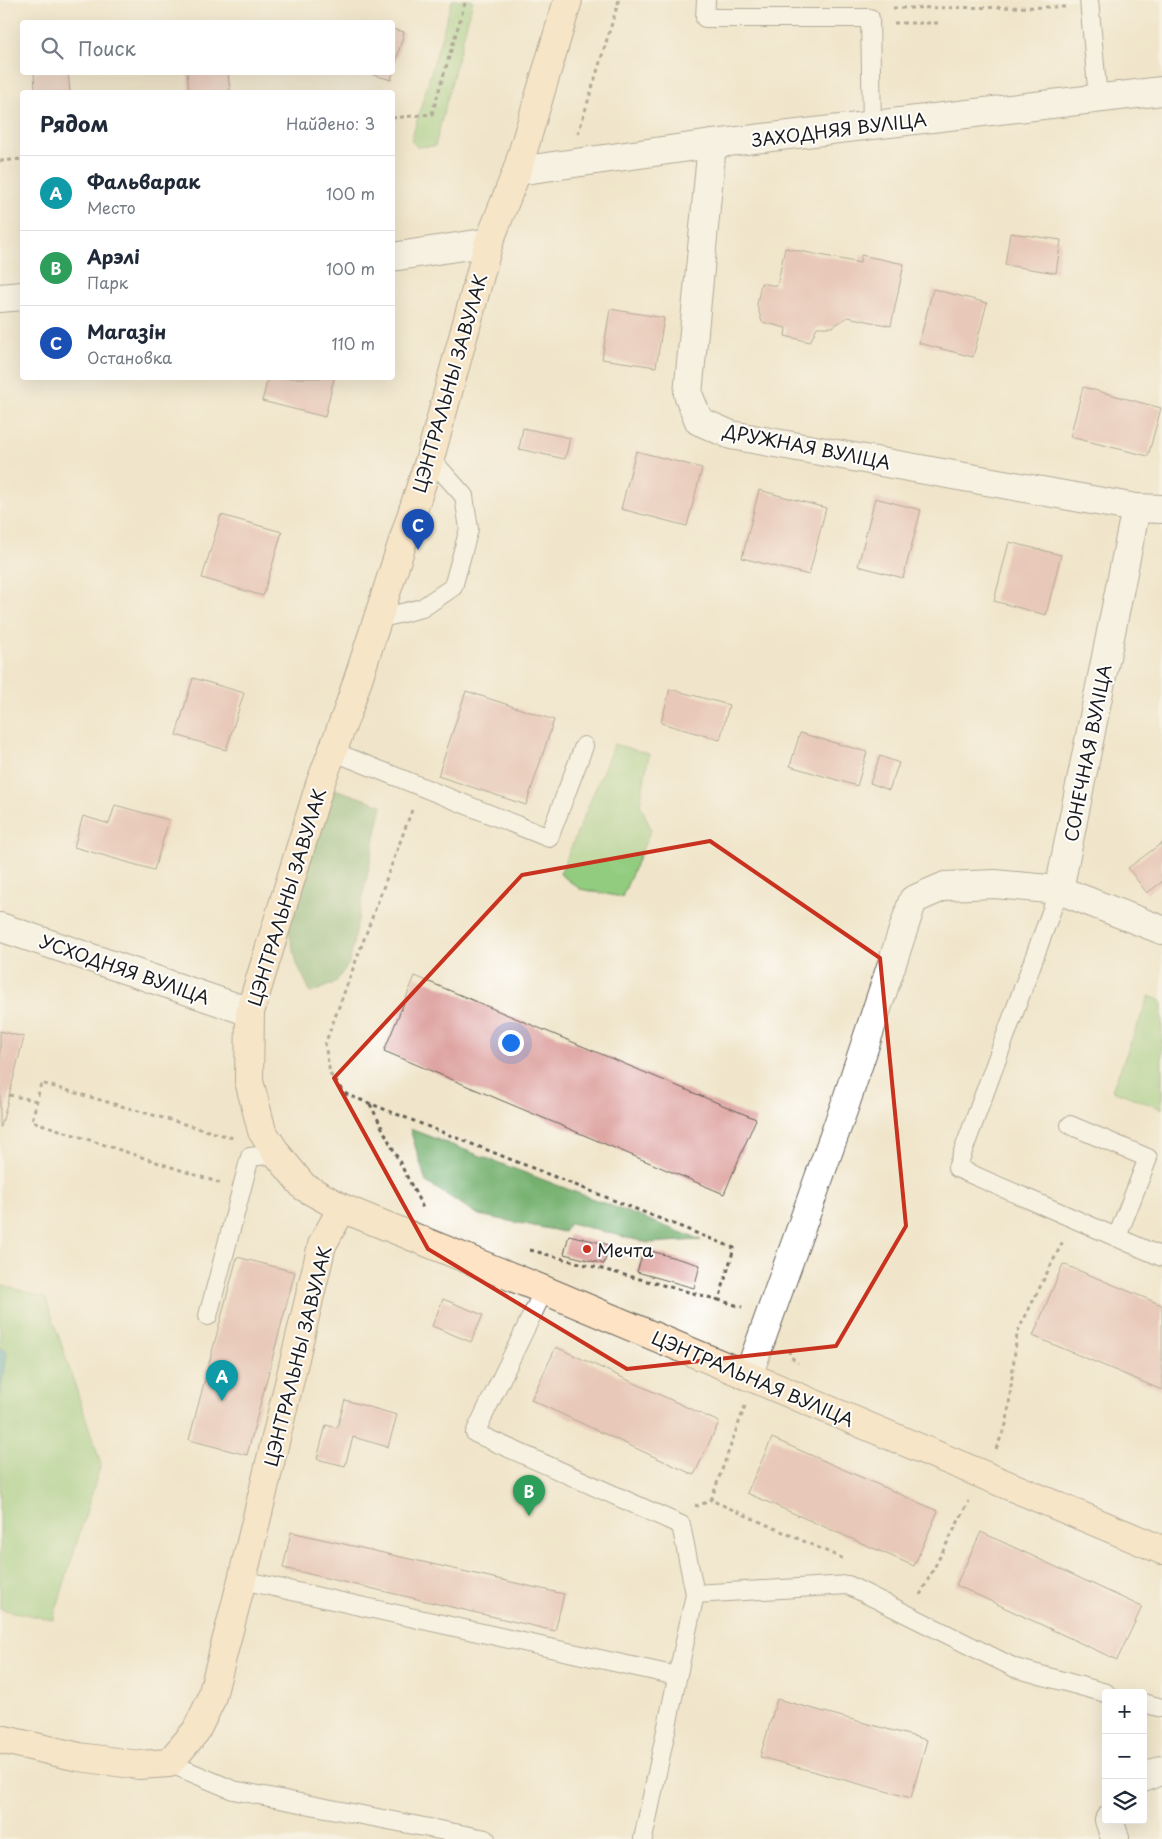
<!DOCTYPE html>
<html lang="ru">
<meta charset="utf-8">
<style>
body{margin:0;font-family:"Playpen Sans",sans-serif;background:#f6f6f7;color:#1f2937}
.controls{position:absolute;right:15px;bottom:15px;display:grid;overflow:hidden;border-radius:5px;box-shadow:0 5px 20px #0002}
.controls button{width:45px;height:45px;display:grid;place-items:center;padding:0;border:0;border-bottom:1px solid #e0e1e3;background:#fff;color:#1f2937;font:25px sans-serif}
.you{position:absolute;left:510px;top:1042px;width:18px;height:18px;margin:-12px;border:4px solid #fff;border-radius:50%;background:#1a73e8;box-shadow:0 0 0 8px #1a73e833}
.badge{display:grid;place-items:center;width:32px;height:32px;border-radius:50%;background:#1a73e8;color:#fff;font-size:16px;font-weight:700}
.pin{position:absolute;translate:-50% -41px;filter:drop-shadow(0 1px 2px #0008)}
.pin::after{content:'';position:absolute;top:26px;width:18px;height:15px;background:inherit;clip-path:polygon(0 0,100% 0,50% 100%)}
.list{margin:0;padding:0;list-style:none}
h2{display:flex;justify-content:space-between;align-items:center;height:65px;margin:0;padding:0 20px;font-size:21px}
h2 small{font-size:16px;font-weight:400;color:#747a83}
.list li{display:grid;grid-template-columns:32px 1fr auto;gap:15px;align-items:center;box-sizing:border-box;height:75px;padding:0 20px;border-top:1px solid #e0e1e3}
.list b{display:block;font-size:19px;white-space:nowrap}
.list p{margin:0;font-size:16px;white-space:nowrap;color:#747a83}
.list em{font-size:16px;font-style:normal;color:#747a83}
.icon{flex:none;width:28px;height:28px;fill:none;stroke:currentColor;stroke-width:2;stroke-linecap:round;stroke-linejoin:round}
.map{position:relative;flex:none;width:1162px;height:1839px;overflow:hidden}
.search{position:absolute;background:#fff;box-shadow:0 5px 20px #0002;left:20px;top:20px;width:375px;height:55px;display:flex;align-items:center;gap:12px;box-sizing:border-box;padding:0 18px;border-radius:5px;color:#747a83;font-size:19px}
.panel{position:absolute;background:#fff;box-shadow:0 5px 20px #0002;left:20px;top:90px;width:375px;height:290px;border-radius:5px}
.map>svg:first-child{display:block}
.green{fill:#92cc7f;stroke:#57744e}
.forest{fill:#75b06e;stroke:#486645}
.water{fill:#4db0cc;stroke:#346674}
.building{fill:#dea4a2}
.lines{fill:none;stroke-linecap:round;stroke-linejoin:round}
.lane-casing{stroke:#666259;stroke-width:20}
.street-casing{stroke:#666259;stroke-width:30}
.secondary-casing{stroke:#666259;stroke-width:30}
.path{stroke:#666259;stroke-width:3;stroke-dasharray:4 4;stroke-linecap:butt}
.lane{stroke:#fff;stroke-width:18}
.street{stroke:#fff;stroke-width:28}
.secondary{stroke:#fee4c5;stroke-width:28}
.marked{fill:none;stroke:#c8321e;stroke-width:4;stroke-linejoin:round}
.poi-dot{fill:#c8321e;stroke:#fff;stroke-width:2}
.labels{text-anchor:middle;dominant-baseline:central;stroke-width:4;stroke-linejoin:round;paint-order:stroke}
.street-label{font-size:18px;fill:#1c1c1c;stroke:#fff}
.poi-label{font-size:18px;fill:#1c1c1c;stroke:#fff;text-anchor:start}
</style>
<div class="map">
<svg width="1162" height="1839" viewBox="0 0 1162 1839">
<rect width="100%" height="100%" fill="#fff"/>
<filter id="ink" filterUnits="userSpaceOnUse"><feTurbulence type="fractalNoise" baseFrequency=".02" numOctaves="2"/><feDisplacementMap in="SourceGraphic" scale="10" xChannelSelector="R" yChannelSelector="G"/><feConvolveMatrix kernelMatrix="1 2 1 2 8 2 1 2 1" color-interpolation-filters="sRGB"/></filter>
<filter id="wash" filterUnits="userSpaceOnUse"><feTurbulence type="fractalNoise" baseFrequency=".0096" numOctaves="4" result="noise"/><feDisplacementMap in="SourceGraphic" scale="20" xChannelSelector="R" yChannelSelector="G"/><feGaussianBlur stdDeviation="1.12" result="paint"/><feColorMatrix in="noise" values="0 0 0 0 0 0 0 0 0 0 0 0 0 0 0 0 0 1.4 0 .05"/><feComposite in="paint" operator="in"/></filter>
<g filter="url(#wash)">
<rect width="100%" height="100%" fill="#f0e5ca"/>
<!-- green -->
<g class="green">
<polygon points="452,0 473,0 435,146 417,147 411,141"/>
<polygon points="614,744 649,754 640,804 651,829 622,897 580,889 560,874"/>
<polygon points="1149,996 1162,1001 1162,1109 1112,1090"/>
<polygon points="0,1284 46,1298 101,1464 53,1620 0,1609"/>
</g>
<!-- forest -->
<g class="forest">
<polygon points="320,784 382,805 349,964 335,983 311,993 297,964 282,905"/>
<polygon points="410,1129 701,1240 648,1243 570,1223 564,1232 479,1215 426,1182"/>
</g>
<!-- water -->
<polygon class="water" points="0,1347 6,1352 0,1395"/>
<g id="blocks">
<!-- building -->
<g class="building">
<polygon points="392,29 404,32 391,80 367,73 392,72"/>
<polygon points="34,72 68,72 70,92 35,92"/>
<polygon points="187,72 228,72 230,92 189,92"/>
<polygon points="1010,233 1061,240 1056,273 1005,265"/>
<polygon points="785,248 860,263 861,255 904,264 891,326 848,317 832,327 817,327 810,342 785,336 786,328 762,322 757,305 761,283 777,286"/>
<polygon points="933,289 987,303 973,357 919,343"/>
<polygon points="610,309 664,318 656,367 602,359"/>
<polygon points="268,378 334,378 325,417 262,401"/>
<polygon points="1083,387 1161,408 1148,456 1070,437"/>
<polygon points="523,428 570,438 565,459 519,449"/>
<polygon points="636,451 702,468 687,526 621,509"/>
<polygon points="759,490 826,508 809,575 742,558"/>
<polygon points="875,498 921,510 903,578 858,566"/>
<polygon points="221,515 282,532 263,596 202,578"/>
<polygon points="1009,542 1061,555 1046,615 994,601"/>
<polygon points="193,678 244,693 226,750 176,735"/>
<polygon points="670,689 729,705 720,740 661,723"/>
<polygon points="466,691 554,720 526,805 438,776"/>
<polygon points="800,733 867,752 857,786 790,766"/>
<polygon points="880,756 899,763 889,790 870,783"/>
<polygon points="115,805 169,820 154,870 74,847 83,816 109,824"/>
<polygon points="1162,843 1162,882 1147,893 1128,868"/>
<polygon points="415,976 756,1119 724,1194 384,1051"/>
<polygon points="0,1031 24,1037 1,1127 0,1127"/>
<polygon points="569,1235 609,1245 604,1264 564,1254"/>
<polygon points="644,1249 700,1265 694,1288 637,1272"/>
<polygon points="237,1257 295,1272 247,1455 189,1440"/>
<polygon points="1063,1264 1162,1305 1162,1390 1033,1336"/>
<polygon points="443,1299 483,1315 471,1342 432,1326"/>
<polygon points="556,1347 719,1422 694,1475 531,1400"/>
<polygon points="345,1400 397,1415 388,1447 353,1437 345,1466 317,1459 326,1425 337,1428"/>
<polygon points="772,1438 938,1511 914,1566 747,1493"/>
<polygon points="291,1532 564,1594 555,1631 283,1568"/>
<polygon points="981,1532 1142,1607 1117,1660 956,1585"/>
<polygon points="777,1699 927,1740 911,1798 760,1757"/>
</g>
</g>
</g>
<g filter="url(#ink)">
<use href="#blocks" fill-opacity="0" stroke="#666259" stroke-width="1"/>
<g class="lines">
<!-- lane casing -->
<g class="lane-casing">
<g id="lane">
<polyline points="706,0 705,18 870,18 872,126"/>
<polyline points="1089,0 1098,98"/>
<polyline points="378,619 422,608 453,587 469,529 464,496 430,458"/>
<polyline points="332,751 549,838 584,746"/>
<polyline points="1059,890 957,1168 1162,1257"/>
<polyline points="1070,1125 1148,1158 1117,1237"/>
<polyline points="544,1290 475,1433 681,1525 695,1594 643,1839"/>
<polyline points="208,1316 250,1157 277,1154"/>
<polyline points="242,1580 677,1676"/>
<polyline points="695,1594 848,1585 1015,1668 1106,1693"/>
<polyline points="1143,1703 1162,1708"/>
<polyline points="169,1763 233,1790 486,1839"/>
</g>
</g>
<!-- street casing -->
<g class="street-casing">
<g id="street">
<polyline points="712,144 688,394 699,421 731,435 1136,508 1162,509"/>
<polyline points="517,171 712,144 1162,91"/>
<polyline points="392,257 489,242"/>
<polyline points="0,298 22,296"/>
<polyline points="1136,508 1059,890 1162,930"/>
<polyline points="0,927 250,1012"/>
<polyline points="748,1376 845,1105 913,900 945,886 995,884 1059,890"/>
<polyline points="1143,1778 1162,1770"/>
<polyline points="1109,1820 1115,1838"/>
</g>
</g>
<!-- secondary casing -->
<g class="secondary-casing">
<g id="secondary">
<polyline points="568,0 517,171 489,242 430,458 348,710 320,784 250,1012 249,1081 262,1131 277,1154 304,1187 342,1208 544,1290 1162,1550"/>
<polyline points="0,1739 79,1757 139,1765 169,1763 196,1731 211,1700 242,1580 322,1245 342,1208"/>
</g>
</g>
<!-- path -->
<g class="path">
<polyline points="893,8 1066,7"/>
<polyline points="894,23 941,23"/>
<polyline points="392,118 432,114 466,0"/>
<polyline points="578,134 619,0"/>
<polyline points="0,161 22,159"/>
<polyline points="412,810 325,1044 330,1074 346,1094 734,1248 719,1300 742,1307"/>
<polyline points="9,1095 37,1101"/>
<polyline points="370,1104 424,1210"/>
<polyline points="220,1183 32,1121 41,1083 233,1138"/>
<polyline points="530,1250 719,1300"/>
<polyline points="789,1350 790,1356 798,1363"/>
<polyline points="745,1406 711,1500 844,1559"/>
<polyline points="996,1449 1007,1422 1017,1333 1064,1239"/>
<polyline points="695,1505 698,1506 711,1500"/>
<polyline points="920,1595 969,1501"/>
</g>
<!-- lane -->
<use href="#lane" class="lane"/>
<!-- street -->
<use href="#street" class="street"/>
<!-- secondary -->
<use href="#secondary" class="secondary"/>
</g>
</g>
<!-- marked area -->
<path d="M0 0H1162V1839H0ZM710,841l170,117 26,268 -70,120 -209,23 -199,-120 -94,-171 188,-203z" fill="#f0e5ca" fill-opacity=".55" fill-rule="evenodd"/>
<path class="marked" d="M710,841l170,117 26,268 -70,120 -209,23 -199,-120 -94,-171 188,-203z"/>
<!-- markers -->
<circle class="poi-dot" cx="587" cy="1249" r="5"/>
<g class="labels">
<!-- street labels -->
<g class="street-label">
<text transform="translate(839 129) rotate(-7)">ЗАХОДНЯЯ ВУЛІЦА</text>
<text transform="translate(449 383) rotate(-74)">ЦЭНТРАЛЬНЫ ЗАВУЛАК</text>
<text transform="translate(807 446) rotate(11)">ДРУЖНАЯ ВУЛІЦА</text>
<text transform="translate(1087 753) rotate(-79)">СОНЕЧНАЯ ВУЛІЦА</text>
<text transform="translate(286 897) rotate(-73)">ЦЭНТРАЛЬНЫ ЗАВУЛАК</text>
<text transform="translate(125 969) rotate(19)">УСХОДНЯЯ ВУЛІЦА</text>
<text transform="translate(297 1356) rotate(-76)">ЦЭНТРАЛЬНЫ ЗАВУЛАК</text>
<text transform="translate(753 1378) rotate(23)">ЦЭНТРАЛЬНАЯ ВУЛІЦА</text>
</g>
<!-- poi labels -->
<g class="poi-label">
<text x="597" y="1249">Мечта</text>
</g>
</g>
</svg>
<div class="controls">
<button>+</button>
<button>−</button>
<button><svg class="icon" aria-label="layers" viewBox="0 0 24 24"><path d="M12 4l9 5-9 5-9-5zM3 14l9 5 9-5"/></svg></button>
</div>
<div class="you"></div>
<div class="pin badge" style="left:222px;top:1401px;background:#0f9aa8">A</div>
<div class="pin badge" style="left:529px;top:1516px;background:#2e9e5b">B</div>
<div class="pin badge" style="left:418px;top:550px;background:#1a4fb4">C</div>
<div class="search"><svg class="icon" aria-label="search" viewBox="0 0 24 24"><circle cx="10" cy="10" r="6"/><path d="M15 15l6 6"/></svg>Поиск</div>
<section class="panel">
<h2>Рядом<small>Найдено: 3</small></h2>
<ul class="list">
<li><span class="badge" style="background:#0f9aa8">A</span><div><b>Фальварак</b><p>Место</p></div><em>100 m</em></li>
<li><span class="badge" style="background:#2e9e5b">B</span><div><b>Арэлі</b><p>Парк</p></div><em>100 m</em></li>
<li><span class="badge" style="background:#1a4fb4">C</span><div><b>Магазін</b><p>Остановка</p></div><em>110 m</em></li>
</ul>
</section>
</div>
